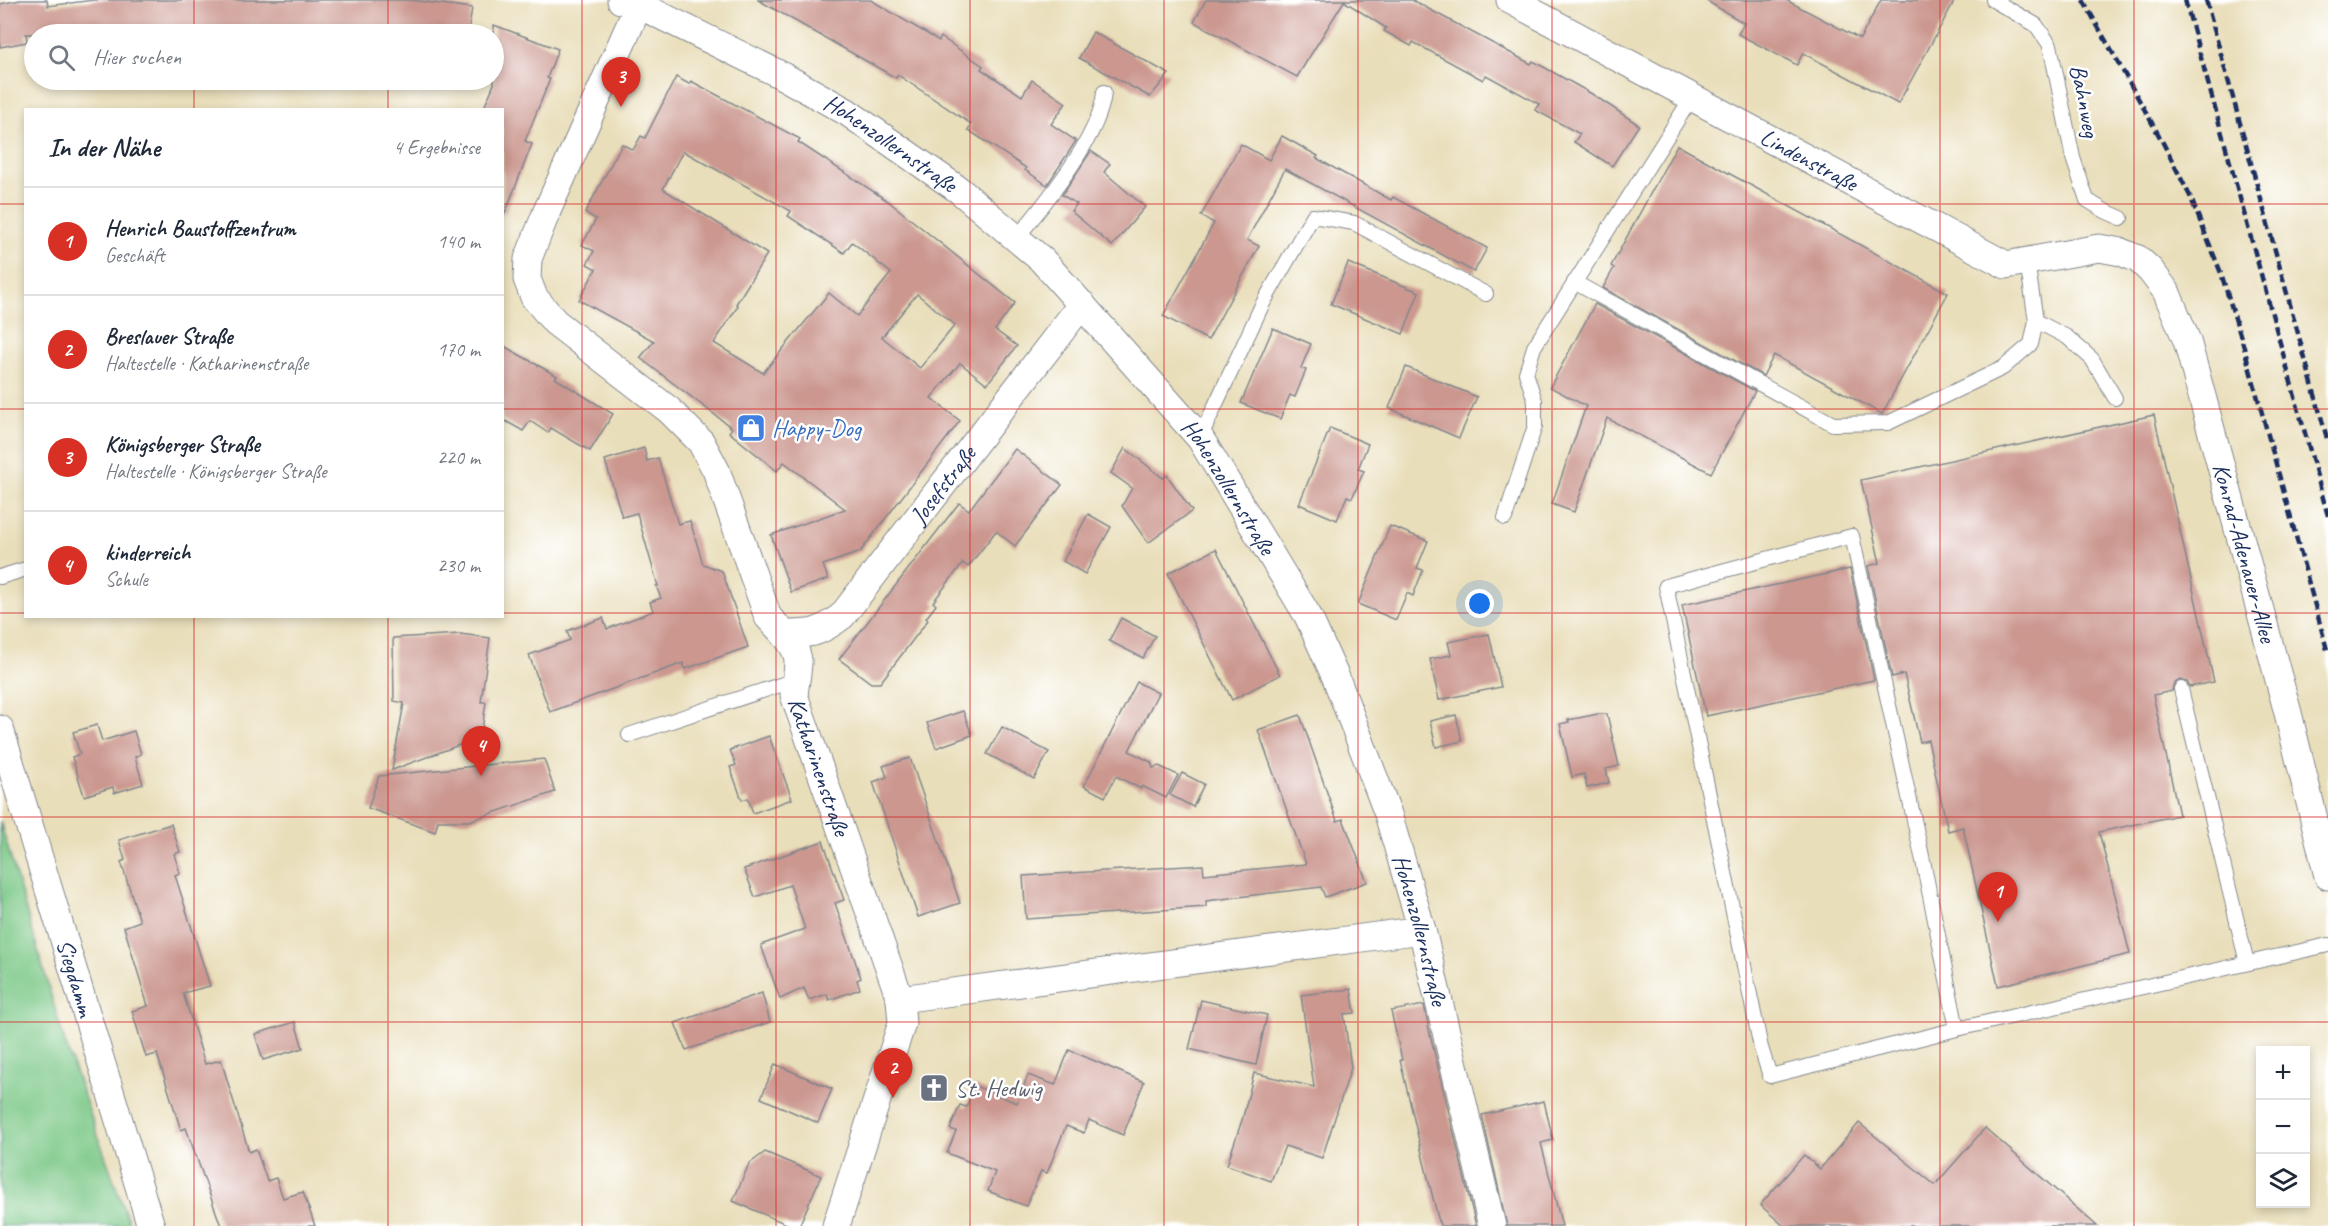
<!DOCTYPE html>
<html lang="de">
<meta charset="utf-8">
<style>
body{margin:0;font-family:Caveat,sans-serif;background:#f6f6f7;color:#1f2937}
.controls{position:absolute;right:18px;bottom:18px;display:grid;overflow:hidden;border-radius:0px;box-shadow:0 3px 9px #0003}
.controls button{width:54px;height:54px;display:grid;place-items:center;padding:0;border:0;border-bottom:2px solid #e0e1e3;background:#fff;color:#1f2937;font:30px sans-serif}
.you{position:absolute;left:1480px;top:604px;width:21px;height:21px;margin:-15px;border:4px solid #fff;border-radius:50%;background:#1a73e8;box-shadow:0 0 0 9px #1a73e833}
.badge{display:grid;place-items:center;width:39px;height:39px;border-radius:50%;background:#d93025;color:#fff;font-size:20px;font-weight:700}
.pin{position:absolute;translate:-50% -50px;filter:drop-shadow(0 2px 3px #0008)}
.pin::after{content:'';position:absolute;top:32px;width:21px;height:18px;background:inherit;clip-path:polygon(0 0,100% 0,50% 100%)}
.list{margin:0;padding:0;list-style:none}
h2{display:flex;justify-content:space-between;align-items:center;height:78px;margin:0;padding:0 24px;font-size:26px}
h2 small{font-size:20px;font-weight:400;color:#747a83}
.list li{display:grid;grid-template-columns:39px 1fr auto;gap:18px;align-items:center;box-sizing:border-box;height:108px;padding:0 24px;border-top:2px solid #e0e1e3}
.list b{display:block;font-size:22px;white-space:nowrap}
.list p{margin:0;font-size:20px;white-space:nowrap;color:#747a83}
.list em{font-size:20px;font-style:normal;color:#747a83}
.icon{flex:none;width:33px;height:33px;fill:none;stroke:currentColor;stroke-width:2;stroke-linecap:round;stroke-linejoin:round}
.map{position:relative;flex:none;width:2328px;height:1226px;overflow:hidden}
.search{position:absolute;background:#fff;box-shadow:0 3px 9px #0003;left:24px;top:24px;width:480px;height:66px;display:flex;align-items:center;gap:15px;box-sizing:border-box;padding:0 21px;border-radius:33px;color:#747a83;font-size:22px}
.panel{position:absolute;background:#fff;box-shadow:0 3px 9px #0003;left:24px;top:108px;width:480px;height:510px;border-radius:0px}
.map>svg:first-child{display:block}
.green{fill:#7cc887;stroke:#4c7c72;stroke-width:1.5}
.building{fill:#cb978f;fill-rule:evenodd}
.lines{fill:none;stroke-linecap:round;stroke-linejoin:round}
.service-casing{stroke:#82868c;stroke-width:16}
.minor-casing{stroke:#82868c;stroke-width:29}
.service{stroke:#fff;stroke-width:14}
.minor{stroke:#fff;stroke-width:27}
.rail{stroke:#1b2f5e;stroke-width:4.5;stroke-dasharray:9 4.5;stroke-linecap:butt}
.grid{fill:none;stroke:#d62828;stroke-width:1.5;stroke-opacity:0.55}
.labels{text-anchor:middle;dominant-baseline:central;stroke-width:5;stroke-linejoin:round;paint-order:stroke}
.street-label{font-size:24px;fill:#1b2f5e;stroke:#fff}
.shop-label{font-size:24px;fill:#366cbe;stroke:#fff;text-anchor:start}
.worship-label{font-size:24px;fill:#5b616d;stroke:#fff;text-anchor:start}
</style>
<div class="map">
<svg width="2328" height="1226" viewBox="0 0 2328 1226">
<rect width="100%" height="100%" fill="#fff"/>
<filter id="ink" filterUnits="userSpaceOnUse"><feTurbulence type="fractalNoise" baseFrequency=".0167" numOctaves="2"/><feDisplacementMap in="SourceGraphic" scale="12" xChannelSelector="R" yChannelSelector="G"/><feConvolveMatrix kernelMatrix="1 2 1 2 8 2 1 2 1" color-interpolation-filters="sRGB"/></filter>
<filter id="wash" filterUnits="userSpaceOnUse"><feTurbulence type="fractalNoise" baseFrequency=".008" numOctaves="4" result="noise"/><feDisplacementMap in="SourceGraphic" scale="24" xChannelSelector="R" yChannelSelector="G"/><feGaussianBlur stdDeviation="1.35" result="paint"/><feColorMatrix in="noise" values="0 0 0 0 0 0 0 0 0 0 0 0 0 0 0 0 0 1.4 0 .05"/><feComposite in="paint" operator="in"/></filter>
<g filter="url(#wash)">
<rect width="100%" height="100%" fill="#e9deba"/>
<!-- green -->
<polygon class="green" points="0,821 65,1043 130,1226 0,1226"/>
<g id="blocks">
<!-- building -->
<g class="building">
<polygon points="20,0 47,0 48,6 94,0 410,0 472,8 468,34 334,34 279,29 146,28 147,34 26,34 27,42 0,47 0,4"/>
<polygon points="758,0 871,0 939,41 941,37 983,66 981,69 1022,96 1032,80 1066,103 1051,124 1076,141 1047,185 1025,170 1026,168 968,130 971,124 898,75 896,78"/>
<polygon points="1206,0 1412,0 1531,64 1533,61 1592,94 1639,125 1612,166 1574,142 1580,134 1535,110 1539,104 1486,75 1483,80 1413,42 1411,46 1384,31 1386,28 1344,1 1297,77 1194,22"/>
<polygon points="1705,0 1786,0 1860,39 1881,0 1955,0 1898,104 1803,53 1797,65 1738,34 1744,23"/>
<polygon points="494,25 558,49 547,78 550,79 525,141 532,144 504,216 502,110 483,110 494,84"/>
<polygon points="1093,32 1169,74 1150,97 1079,58"/>
<path d="M676,77l13,7 2,-3 109,58 -2,3 90,59 127,102 -20,27 22,16 -30,38 -27,-21 -29,35 29,23 -100,131 -37,13 5,14 -37,13 -20,-57 74,-26 -61,-47 -7,9 -48,-39 3,-4 -92,-70 14,-17 -75,-41 17,-31 -9,-5 7,-13 -12,-6 14,-26 -11,-6 37,-69 11,6 8,-14 4,2zM683,151l108,60 -3,5 56,37 8,-11 39,31 -34,43 -28,-23 -66,80 -49,-30 24,-37 -2,-2 31,-50 -104,-65zM917,294l38,31 -35,43 -38,-31z"/>
<polygon points="1282,136 1318,156 1316,158 1391,200 1393,197 1487,248 1474,272 1285,169 1247,240 1259,246 1208,340 1163,316 1214,223 1201,216 1241,144 1269,160"/>
<polygon points="1677,145 1948,293 1882,414 1774,355 1763,376 1603,288 1614,268 1611,266"/>
<polygon points="1091,151 1110,164 1104,172 1145,207 1112,246 1071,211 1077,204 1062,195"/>
<polygon points="1348,263 1419,292 1403,334 1331,304"/>
<polygon points="1595,304 1755,391 1711,473 1607,418 1574,512 1552,504 1586,406 1550,387"/>
<polygon points="1273,328 1311,344 1301,368 1306,370 1295,397 1290,395 1280,419 1241,403"/>
<polygon points="502,345 557,376 555,378 613,414 590,451 551,428 548,433 530,421 523,431 502,419"/>
<polygon points="1406,367 1477,397 1459,438 1389,408"/>
<polygon points="2154,415 2214,682 2190,687 2187,682 2179,680 2174,683 2172,691 2153,695 2179,815 2099,832 2130,954 1998,986 1963,827 1948,831 1928,740 1920,742 1904,674 1892,677 1868,566 1880,563 1861,480"/>
<polygon points="1330,428 1368,444 1358,469 1364,471 1352,498 1347,496 1337,520 1299,504"/>
<polygon points="644,448 647,461 658,458 678,524 690,521 703,564 722,571 748,647 685,669 683,663 550,712 529,655 570,640 567,631 603,618 607,629 653,611 650,602 661,598 656,586 658,586 637,513 622,517 605,460"/>
<polygon points="1125,448 1163,478 1167,475 1192,511 1148,543 1122,506 1132,488 1111,473"/>
<polygon points="1015,449 1062,485 1015,546 996,531 968,567 963,563 933,602 936,605 926,618 928,620 903,653 880,683 871,683 839,659 959,503 969,510"/>
<polygon points="1088,514 1111,527 1085,574 1063,561"/>
<polygon points="1390,526 1428,541 1417,568 1423,570 1413,596 1407,593 1396,620 1358,604"/>
<polygon points="1216,549 1280,675 1232,700 1168,573"/>
<polygon points="1850,569 1874,680 1706,716 1682,605"/>
<polygon points="1121,618 1155,636 1143,658 1109,641"/>
<polygon points="460,634 490,638 481,702 486,702 481,737 392,770 404,703 394,701 393,638"/>
<polygon points="1489,634 1501,687 1439,700 1430,659 1451,655 1448,642"/>
<polygon points="1137,682 1158,693 1129,751 1151,762 1153,768 1159,766 1178,775 1166,798 1142,786 1141,789 1116,776 1105,797 1084,786"/>
<polygon points="963,711 972,735 936,748 927,723"/>
<polygon points="1598,714 1607,714 1619,766 1606,769 1609,783 1587,788 1584,774 1572,777 1560,724 1569,722 1568,720"/>
<polygon points="1300,715 1337,821 1343,819 1367,882 1325,897 1321,887 1206,901 1206,907 1026,919 1023,876 1203,865 1204,874 1306,864 1258,730"/>
<polygon points="1456,715 1462,741 1436,747 1430,721"/>
<polygon points="97,725 102,741 134,731 141,754 135,757 143,784 114,793 113,787 84,796 72,757 80,754 73,732"/>
<polygon points="1002,727 1049,752 1034,779 987,754"/>
<polygon points="769,736 792,799 753,813 748,798 742,800 730,767 736,765 730,750"/>
<polygon points="910,758 960,903 918,917 873,782 887,777 883,766"/>
<polygon points="544,759 555,792 469,821 438,821 435,832 368,808 379,776"/>
<polygon points="1182,773 1204,784 1193,807 1170,795"/>
<polygon points="171,824 180,852 174,854 180,873 175,875 210,986 183,993 205,1064 221,1060 249,1152 256,1149 267,1181 276,1178 283,1198 303,1192 315,1226 221,1226 186,1128 181,1130 157,1054 146,1057 132,1011 148,1006 124,927 140,921 121,862 125,860 119,840"/>
<polygon points="823,841 844,900 835,903 861,978 857,980 860,989 829,1000 827,994 809,1000 804,988 780,999 761,945 805,929 790,885 755,897 744,869"/>
<polygon points="1351,989 1355,1013 1344,1014 1351,1068 1322,1158 1285,1146 1271,1181 1227,1165 1243,1117 1254,1073 1314,1087 1301,995"/>
<polygon points="762,993 770,1022 686,1050 675,1023"/>
<polygon points="1201,1000 1267,1015 1256,1065 1189,1049"/>
<polygon points="1424,1005 1430,1034 1476,1226 1440,1226 1424,1162 1400,1060 1402,1060 1391,1011"/>
<polygon points="295,1022 303,1048 263,1060 255,1034"/>
<polygon points="1069,1050 1144,1082 1123,1135 1089,1120 1084,1133 1066,1126 1047,1173 1041,1171 1026,1206 988,1191 995,1172 947,1153 956,1131 950,1129 960,1105 966,1107 975,1086 1017,1103 1028,1075 1055,1085"/>
<polygon points="775,1064 832,1089 818,1123 761,1098"/>
<polygon points="1544,1101 1553,1140 1541,1143 1562,1226 1507,1226 1482,1115"/>
<polygon points="1859,1123 1935,1185 1985,1128 2097,1226 1784,1226 1760,1205 1804,1155 1820,1169"/>
<polygon points="765,1152 821,1176 799,1226 791,1226 733,1201 749,1164"/>
</g>
</g>
</g>
<g filter="url(#ink)">
<use href="#blocks" fill-opacity="0" stroke="#82868c" stroke-width="1.5"/>
<g class="lines">
<!-- service casing -->
<g class="service-casing">
<g id="service">
<polyline points="1993,0 2036,25 2050,45 2073,158 2087,200 2105,211 2121,218"/>
<path d="M1016,239c28,-35 85,-103 88,-147"/>
<polyline points="1574,282 1833,424 1888,423 2003,368 2031,344 2036,321 2027,261"/>
<polyline points="2036,321 2067,337 2092,359 2115,398"/>
<polyline points="1200,438 1262,305 1313,216 1354,223 1486,294"/>
<polyline points="1505,518 1535,426 1535,401 1526,373 1534,347 1692,97"/>
<polyline points="0,577 26,569"/>
<polyline points="2181,689 2247,963"/>
<polyline points="629,735 795,680"/>
<polyline points="1957,1029 1923,861 1852,536 1666,586 1761,1048 1770,1076 1957,1029 2328,945"/>
</g>
</g>
<!-- minor casing -->
<g class="minor-casing">
<g id="minor">
<path id="s1" d="M621,0l18,5 142,70 66,37 112,78 83,70 158,178 108,178 28,62 52,136 34,116 70,296"/>
<path id="s2" d="M641,0l-94,211 -19,48 -1,20 7,18 21,25 114,88 32,32 15,28 52,147c11,12 29,27 30,44 0,11 -3,23 -4,34l106,304 2,24 -66,203"/>
<path id="s3" d="M1510,0l496,265 93,-17 22,4 17,7 12,11 16,21 21,50 101,372 40,163"/>
<path id="s4" d="M784,634c29,0 34,0 58,-18l240,-312"/>
<path id="s5" d="M0,729l151,497"/>
<polyline points="900,999 1422,930"/>
</g>
</g>
<!-- service -->
<use href="#service" class="service"/>
<!-- minor -->
<use href="#minor" class="minor"/>
<!-- rail -->
<g class="rail">
<polyline points="2083,0 2161,139 2190,196 2221,273 2243,344 2328,653"/>
<polyline points="2185,0 2328,516"/>
<polyline points="2206,0 2328,442"/>
</g>
</g>
</g>
<!-- grid -->
<path class="grid" d="M194,0v34M388,0v34M582,0v1226M776,0v1226M970,0v1226M1164,0v1226M1358,0v1226M1552,0v1226M1746,0v1226M1940,0v1226M2134,0v1226M194,80v30M388,80v30M0,204h26M502,204h1826M0,409h26M502,409h1826M0,613h26M502,613h1826M194,616v610M388,616v610M0,817h2328M0,1022h2328"/>
<!-- icons -->
<defs>
<g id="shop-square" transform="scale(1.5)"><rect x="-9" y="-9" width="18" height="18" rx="4" fill="#3f7fe0" stroke="#fff"/><path d="M-5-2.5h2.3a2.7 3.5 0 0 1 5.4 0H5L5.5 6h-11ZM-1.5-2.5h3a1.5 2.3 0 0 0-3 0Z" fill="#fff"/></g>
<g id="church-square" transform="scale(1.5)"><rect x="-9" y="-9" width="18" height="18" rx="4" fill="#6b7280" stroke="#fff"/><path d="M-1.2-6h2.4v3.5h3.3v2.4h-3.3V6h-2.4V-.1h-3.3v-2.4h3.3Z" fill="#fff"/></g>
</defs>
<g fill-rule="evenodd">
<use href="#shop-square" x="751" y="428"/>
<use href="#church-square" x="934" y="1088"/>
</g>
<g class="labels">
<!-- street labels -->
<g class="street-label">
<text transform="translate(2085 101) rotate(79)">Bahnweg</text>
<text stroke="none"><textPath href="#s1" startOffset="306">Hohenzollernstraße</textPath></text>
<text stroke="none"><textPath href="#s3" startOffset="339">Lindenstraße</textPath></text>
<text stroke="none"><textPath href="#s4" startOffset="228">Josefstraße</textPath></text>
<text stroke="none"><textPath href="#s1" startOffset="792">Hohenzollernstraße</textPath></text>
<text stroke="none"><textPath href="#s3" startOffset="1014">Konrad-Adenauer-Allee</textPath></text>
<text stroke="none"><textPath href="#s2" startOffset="896">Katharinenstraße</textPath></text>
<text stroke="none"><textPath href="#s1" startOffset="1278">Hohenzollernstraße</textPath></text>
<text stroke="none"><textPath href="#s5" startOffset="260">Siegdamm</textPath></text>
</g>
<!-- shop labels -->
<g class="shop-label">
<text x="772" y="428">Happy-Dog</text>
</g>
<!-- worship labels -->
<g class="worship-label">
<text x="955" y="1088">St. Hedwig</text>
</g>
</g>
</svg>
<div class="controls">
<button>+</button>
<button>−</button>
<button><svg class="icon" aria-label="layers" viewBox="0 0 24 24"><path d="M12 4l9 5-9 5-9-5zM3 14l9 5 9-5"/></svg></button>
</div>
<div class="you"></div>
<div class="pin badge" style="left:1998px;top:922px">1</div>
<div class="pin badge" style="left:893px;top:1098px">2</div>
<div class="pin badge" style="left:621px;top:107px">3</div>
<div class="pin badge" style="left:481px;top:776px">4</div>
<div class="search"><svg class="icon" aria-label="search" viewBox="0 0 24 24"><circle cx="10" cy="10" r="6"/><path d="M15 15l6 6"/></svg>Hier suchen</div>
<section class="panel">
<h2>In der Nähe<small>4 Ergebnisse</small></h2>
<ul class="list">
<li><span class="badge">1</span><div><b>Henrich Baustoffzentrum</b><p>Geschäft</p></div><em>140 m</em></li>
<li><span class="badge">2</span><div><b>Breslauer Straße</b><p>Haltestelle · Katharinenstraße</p></div><em>170 m</em></li>
<li><span class="badge">3</span><div><b>Königsberger Straße</b><p>Haltestelle · Königsberger Straße</p></div><em>220 m</em></li>
<li><span class="badge">4</span><div><b>kinderreich</b><p>Schule</p></div><em>230 m</em></li>
</ul>
</section>
</div>
